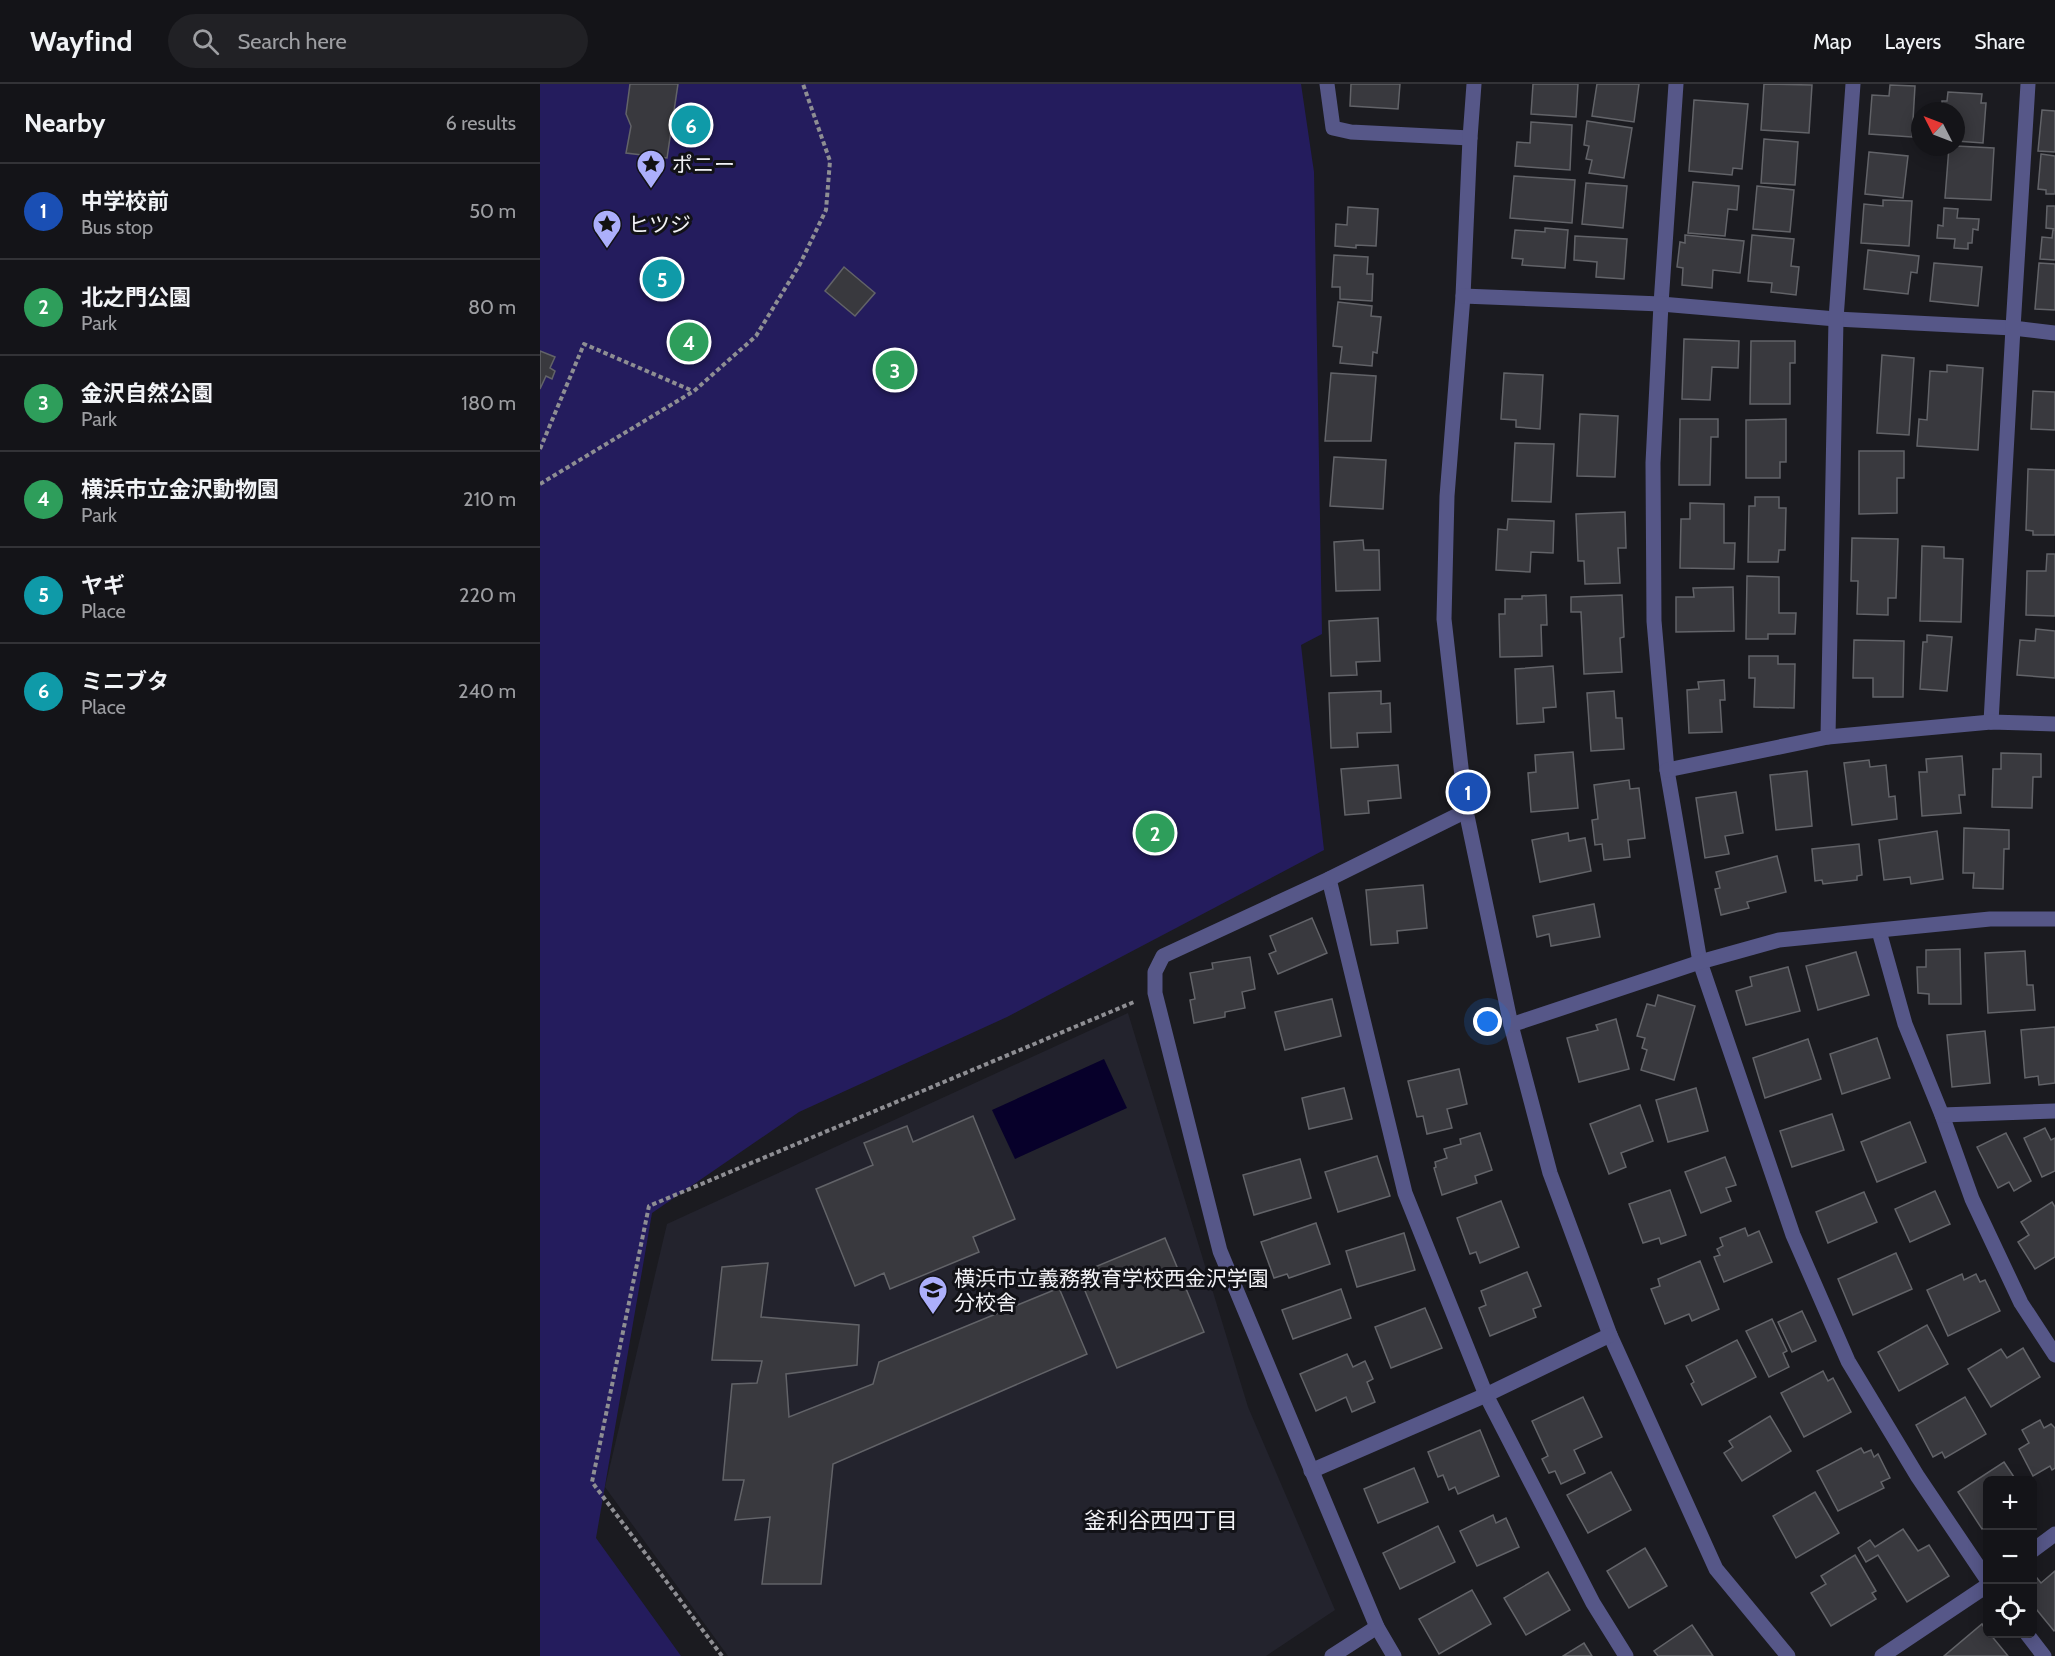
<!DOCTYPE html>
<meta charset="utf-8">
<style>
body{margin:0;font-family:Cabin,"Noto Sans JP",sans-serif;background:#212125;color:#f1f3f6}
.controls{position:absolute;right:18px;bottom:18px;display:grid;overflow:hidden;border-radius:9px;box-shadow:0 3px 15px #0003}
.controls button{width:54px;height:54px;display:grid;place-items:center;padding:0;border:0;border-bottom:2px solid #333337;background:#141418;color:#f1f3f6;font:30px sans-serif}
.compass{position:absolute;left:1371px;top:18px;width:54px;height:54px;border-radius:50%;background:#141418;box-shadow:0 3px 15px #0003;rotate:312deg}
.you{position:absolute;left:948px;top:938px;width:21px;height:21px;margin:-15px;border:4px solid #fff;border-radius:50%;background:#1a73e8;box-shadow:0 0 0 9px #1a73e833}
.badge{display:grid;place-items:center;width:39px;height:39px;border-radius:50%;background:#db2777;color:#fff;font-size:20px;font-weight:700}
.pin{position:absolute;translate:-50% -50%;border:3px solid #fff;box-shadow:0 2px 6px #0006}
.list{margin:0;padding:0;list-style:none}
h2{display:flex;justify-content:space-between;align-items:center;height:78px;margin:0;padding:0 24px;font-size:26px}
h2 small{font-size:20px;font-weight:400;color:#9d9ea2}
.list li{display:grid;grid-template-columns:39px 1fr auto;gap:18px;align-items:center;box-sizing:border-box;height:96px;padding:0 24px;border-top:2px solid #333337}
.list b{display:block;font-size:22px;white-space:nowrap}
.list p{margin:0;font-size:20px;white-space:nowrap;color:#9d9ea2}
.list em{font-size:20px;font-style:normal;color:#9d9ea2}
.icon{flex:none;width:33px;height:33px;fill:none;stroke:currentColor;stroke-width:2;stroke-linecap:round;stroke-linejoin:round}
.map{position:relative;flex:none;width:1515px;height:1572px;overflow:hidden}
header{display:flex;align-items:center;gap:36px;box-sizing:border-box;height:84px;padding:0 30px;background:#141418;border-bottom:2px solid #333337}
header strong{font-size:28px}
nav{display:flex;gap:33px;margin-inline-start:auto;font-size:21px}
.search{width:420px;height:54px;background:#212125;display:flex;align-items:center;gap:15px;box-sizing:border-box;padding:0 21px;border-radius:33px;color:#9d9ea2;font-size:22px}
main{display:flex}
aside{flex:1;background:#141418}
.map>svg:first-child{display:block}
.built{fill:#23232d}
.green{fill:#241c5d}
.water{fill:#07002a}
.building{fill:#39393e;stroke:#626368;stroke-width:1.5}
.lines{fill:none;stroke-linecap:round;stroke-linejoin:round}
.path{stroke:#8e8e93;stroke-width:4;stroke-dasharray:4.5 3;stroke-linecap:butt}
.minor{stroke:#565788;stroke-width:15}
.labels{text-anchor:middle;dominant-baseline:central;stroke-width:6;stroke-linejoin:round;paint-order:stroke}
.poi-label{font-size:21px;fill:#f2f2f6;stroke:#121217;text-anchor:start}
.neighbourhood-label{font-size:22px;fill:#f2f2f6;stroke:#121217}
</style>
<header>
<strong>Wayfind</strong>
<div class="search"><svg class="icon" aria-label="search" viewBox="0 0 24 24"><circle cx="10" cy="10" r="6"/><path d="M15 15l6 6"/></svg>Search here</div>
<nav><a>Map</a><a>Layers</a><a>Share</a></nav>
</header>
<main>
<aside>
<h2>Nearby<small>6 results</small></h2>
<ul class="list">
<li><span class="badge" style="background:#1a4fb4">1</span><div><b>中学校前</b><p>Bus stop</p></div><em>50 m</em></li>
<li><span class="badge" style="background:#2e9e5b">2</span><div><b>北之門公園</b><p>Park</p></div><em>80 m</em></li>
<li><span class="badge" style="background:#2e9e5b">3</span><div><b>金沢自然公園</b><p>Park</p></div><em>180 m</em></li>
<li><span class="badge" style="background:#2e9e5b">4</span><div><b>横浜市立金沢動物園</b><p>Park</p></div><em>210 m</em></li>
<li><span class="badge" style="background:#0f9aa8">5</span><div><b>ヤギ</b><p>Place</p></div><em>220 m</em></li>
<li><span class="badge" style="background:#0f9aa8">6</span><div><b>ミニブタ</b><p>Place</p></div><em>240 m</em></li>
</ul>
</aside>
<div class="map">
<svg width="1515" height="1572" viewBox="0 0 1515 1572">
<rect width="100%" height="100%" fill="#1b1b20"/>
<!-- built -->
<polygon class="built" points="588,929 708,1323 795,1526 726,1572 188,1572 65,1403 127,1140"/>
<!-- green -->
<polygon class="green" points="0,0 761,0 774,88 782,550 761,561 784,766 467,933 259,1028 112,1129 56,1454 141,1572 0,1572"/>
<!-- water -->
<polygon class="water" points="564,975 587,1024 475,1075 452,1026"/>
<!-- building -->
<g class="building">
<polygon points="90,0 138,0 127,74 86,69 91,42 86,30"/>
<polygon points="811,0 860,0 858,25 810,22"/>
<polygon points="993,0 1038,0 1036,33 991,30"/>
<polygon points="1057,0 1099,0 1094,38 1052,32"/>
<polygon points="1224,0 1272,1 1269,49 1221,46"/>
<polygon points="1350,1 1375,2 1372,53 1329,50 1332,11 1349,12"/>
<polygon points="1408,8 1442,10 1441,19 1446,19 1443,59 1416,57 1416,27 1402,27 1402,17 1407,17"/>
<polygon points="1154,16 1208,20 1202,85 1193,84 1192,91 1149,87"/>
<polygon points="1502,26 1515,27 1515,68 1498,67"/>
<polygon points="1047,37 1092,44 1084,94 1049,89 1052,76 1046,75 1049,62 1044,61"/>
<polygon points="991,38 1032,41 1030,86 975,82 977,58 990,59"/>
<polygon points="1224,55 1258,58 1255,101 1221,99"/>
<polygon points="1416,62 1454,64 1451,116 1405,114 1409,63"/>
<polygon points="1329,68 1368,72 1363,114 1325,110"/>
<polygon points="1501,70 1515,72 1515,110 1506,110 1506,106 1498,105"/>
<polygon points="974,92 1035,96 1032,139 970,134"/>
<polygon points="1153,98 1199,102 1197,126 1188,125 1185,152 1148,149"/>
<polygon points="1046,99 1087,102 1083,144 1042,140"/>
<polygon points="1217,102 1254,106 1250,148 1213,145"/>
<polygon points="1343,116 1372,117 1369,162 1321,159 1324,120 1343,122"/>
<polygon points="1507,122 1515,122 1515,145 1506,144"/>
<polygon points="808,123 838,125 836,162 816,161 816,164 795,162 796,140 807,141"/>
<polygon points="1404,124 1418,125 1417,134 1439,135 1438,146 1433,145 1432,159 1428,159 1428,165 1414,164 1415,155 1397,154 1398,141 1403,142"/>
<polygon points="1005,144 1028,146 1025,184 982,181 983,175 972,174 975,146 1005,148"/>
<polygon points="1513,146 1515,146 1515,176 1500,175 1502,153 1512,154"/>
<polygon points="1145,151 1204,157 1200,189 1173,186 1172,204 1142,201 1143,184 1137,183 1140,158 1145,159"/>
<polygon points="1212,151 1254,155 1251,182 1259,183 1256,211 1231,208 1232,199 1208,197"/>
<polygon points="1035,152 1087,155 1084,195 1056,193 1057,178 1034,176"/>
<polygon points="1328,166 1379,172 1377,189 1371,188 1368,210 1324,205"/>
<polygon points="794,171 828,173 827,190 833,190 832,217 800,215 800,203 792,203"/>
<polygon points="1394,179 1442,183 1438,222 1390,217"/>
<polygon points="1499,179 1515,180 1515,226 1495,225"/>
<polygon points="304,183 335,209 315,232 285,207"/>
<polygon points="798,218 832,222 831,232 841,233 837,269 833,268 832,282 800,279 802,263 793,262"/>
<polygon points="1144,255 1199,257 1198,284 1172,283 1170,316 1142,315"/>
<polygon points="1211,257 1255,257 1255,279 1250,279 1250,320 1210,320"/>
<polygon points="0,267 15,273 10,284 15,287 12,295 6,292 0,305"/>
<polygon points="1342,271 1374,274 1369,351 1337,349"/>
<polygon points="1407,281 1443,284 1438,366 1377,362 1379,335 1387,336 1390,287 1407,288"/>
<polygon points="791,289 836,292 831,357 785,357"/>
<polygon points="964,289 1003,291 1000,345 976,343 976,336 961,335"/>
<polygon points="1493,307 1515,308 1515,346 1491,345"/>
<polygon points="1040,330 1078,332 1075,393 1037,392"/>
<polygon points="1140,335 1178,335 1178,353 1171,353 1170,401 1139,401"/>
<polygon points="1246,335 1246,378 1240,378 1240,394 1206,394 1206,336"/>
<polygon points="975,359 1014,360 1011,418 972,417"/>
<polygon points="1319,367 1364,367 1364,394 1357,394 1357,429 1319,430"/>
<polygon points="794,373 846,376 843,425 790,422"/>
<polygon points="1488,385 1515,386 1515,451 1493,451 1493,447 1486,446"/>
<polygon points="1215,413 1239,413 1239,424 1246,424 1245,466 1239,466 1238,478 1208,478 1209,422 1215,422"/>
<polygon points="1150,419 1184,420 1184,459 1195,459 1194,485 1140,484 1141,435 1150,435"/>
<polygon points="1085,428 1086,464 1078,464 1080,499 1045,500 1044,477 1038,477 1036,430"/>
<polygon points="968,435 1014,437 1013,469 991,468 990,488 956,486 958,445 967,446"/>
<polygon points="1312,454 1358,455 1356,514 1348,514 1348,531 1317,530 1318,497 1311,497"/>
<polygon points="823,456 824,466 839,466 840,506 796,507 794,458"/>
<polygon points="1382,462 1404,463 1404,474 1423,475 1421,538 1380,537"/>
<polygon points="1507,470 1515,470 1515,532 1486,531 1487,487 1506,487"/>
<polygon points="1207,492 1239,493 1239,529 1256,529 1255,550 1228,550 1228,555 1206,555"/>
<polygon points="1193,503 1194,547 1136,548 1136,513 1154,513 1153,504"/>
<polygon points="1006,511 1007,541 1001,541 1002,572 960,573 959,530 965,530 965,515 982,515 982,512"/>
<polygon points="1082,511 1084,553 1080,554 1082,588 1044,590 1041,528 1031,528 1031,513"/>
<polygon points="838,534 840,577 816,578 817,591 791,592 789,537"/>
<polygon points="1496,545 1515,547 1515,594 1477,591 1480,556 1495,557"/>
<polygon points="1387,551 1412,553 1407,607 1380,605 1383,558 1387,558"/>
<polygon points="1314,556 1364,557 1363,613 1333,613 1333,594 1313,594"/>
<polygon points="1209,572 1238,572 1238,580 1255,580 1254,624 1214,623 1215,594 1209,594"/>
<polygon points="1013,582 1016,623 1003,624 1004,638 977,640 975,585"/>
<polygon points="1184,596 1185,616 1180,616 1182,648 1149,649 1147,606 1159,605 1158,598"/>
<polygon points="841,607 841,620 850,619 851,648 817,649 818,663 791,664 789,609"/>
<polygon points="1074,607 1076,634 1082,634 1084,665 1051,667 1047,609"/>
<polygon points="1033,668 1038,724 991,728 988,689 996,688 995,671"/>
<polygon points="1461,669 1501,670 1501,693 1493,693 1492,724 1452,723 1453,685 1461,685"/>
<polygon points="1422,672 1425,711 1419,711 1421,729 1382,732 1379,688 1387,688 1386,675"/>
<polygon points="1329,676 1330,683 1346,681 1349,713 1355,712 1357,735 1312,741 1304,679"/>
<polygon points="858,681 861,714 828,717 829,729 805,731 801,685"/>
<polygon points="1267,687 1272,742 1236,746 1230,691"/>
<polygon points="1089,696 1090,705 1099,704 1105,754 1088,756 1090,773 1064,776 1062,760 1055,761 1052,736 1058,735 1054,701"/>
<polygon points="1196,708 1203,749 1185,752 1189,770 1165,774 1156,714"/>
<polygon points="1424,744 1469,746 1469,765 1464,765 1463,805 1433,804 1434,789 1423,789"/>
<polygon points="1397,747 1403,795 1371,800 1370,793 1344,796 1339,756"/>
<polygon points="1028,749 1029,757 1045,754 1051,787 1000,798 992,756"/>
<polygon points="1319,760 1322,791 1317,792 1317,796 1283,800 1282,796 1275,797 1272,765"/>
<polygon points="1237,772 1246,808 1207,818 1209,824 1181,831 1175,805 1180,804 1176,788"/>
<polygon points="883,801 887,844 857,847 858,859 831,861 826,806"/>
<polygon points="1054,820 1060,853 1011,862 1009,850 997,853 993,832"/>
<polygon points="772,834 787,869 738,890 729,870 736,867 730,852"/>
<polygon points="1420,865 1421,920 1389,920 1389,910 1378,909 1377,883 1386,883 1386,866"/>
<polygon points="1485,867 1487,901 1493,901 1495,926 1448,929 1445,869"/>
<polygon points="1316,868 1329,911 1278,926 1266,882"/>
<polygon points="710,873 715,905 702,908 705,924 685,928 685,933 654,939 650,916 655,915 650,889 673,885 672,879"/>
<polygon points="1248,883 1260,927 1206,941 1196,907 1212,902 1210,893"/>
<polygon points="1118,911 1155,922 1134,996 1101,986 1107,966 1102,964 1105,954 1097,952 1107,920 1115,922"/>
<polygon points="792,915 801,952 745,966 735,928"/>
<polygon points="1076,935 1089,985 1039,998 1027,954 1058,946 1056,941"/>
<polygon points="1515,943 1515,999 1499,1001 1498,992 1485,994 1481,946"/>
<polygon points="1445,947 1450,999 1412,1003 1407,951"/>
<polygon points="1337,954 1350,994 1302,1010 1290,970"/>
<polygon points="1268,955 1281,995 1225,1014 1213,974"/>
<polygon points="919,985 927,1020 907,1025 912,1044 887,1050 883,1032 877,1033 868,997"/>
<polygon points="804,1004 812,1035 769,1045 762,1014"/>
<polygon points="1156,1004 1168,1047 1128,1058 1116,1016"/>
<polygon points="1100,1021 1113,1057 1081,1069 1086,1083 1069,1090 1050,1040"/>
<polygon points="1292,1030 1304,1066 1252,1083 1240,1047"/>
<polygon points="433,1032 475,1135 433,1153 439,1168 350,1205 344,1189 315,1202 276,1105 333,1081 324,1059 367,1042 373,1058"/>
<polygon points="1370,1038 1386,1078 1337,1098 1321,1058"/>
<polygon points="1505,1044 1511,1056 1515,1054 1515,1087 1502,1093 1484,1054"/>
<polygon points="940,1049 952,1086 935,1092 937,1099 902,1111 894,1084 896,1083 895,1078 907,1074 904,1065 921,1060 920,1055"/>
<polygon points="1466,1049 1491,1097 1474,1107 1469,1098 1458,1104 1437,1063"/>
<polygon points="837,1072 850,1112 798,1128 785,1088"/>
<polygon points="1185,1073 1196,1101 1186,1104 1191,1117 1161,1129 1145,1088"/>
<polygon points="760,1075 771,1114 714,1131 703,1091"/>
<polygon points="1130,1106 1146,1151 1121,1160 1119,1154 1103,1159 1089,1120"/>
<polygon points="1395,1107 1410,1140 1370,1158 1355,1125"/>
<polygon points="1324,1108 1337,1138 1288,1159 1276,1128"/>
<polygon points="961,1117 979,1163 940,1179 936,1168 930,1170 917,1134"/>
<polygon points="1512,1118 1515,1123 1515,1173 1495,1185 1478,1158 1489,1151 1481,1138"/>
<polygon points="776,1139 790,1180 749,1194 747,1190 734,1194 721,1158"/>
<polygon points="1205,1144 1208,1152 1219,1147 1232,1178 1184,1198 1174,1173 1180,1171 1177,1165 1183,1162 1180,1154"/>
<polygon points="864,1149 875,1186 817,1203 806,1167"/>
<polygon points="625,1154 664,1248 577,1284 538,1190"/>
<polygon points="1356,1169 1372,1205 1313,1231 1298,1195"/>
<polygon points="1160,1177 1179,1225 1152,1237 1149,1230 1125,1240 1111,1205 1120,1202 1118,1195"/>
<polygon points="228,1179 221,1233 319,1241 317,1281 246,1290 249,1333 333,1300 339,1278 519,1204 547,1270 293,1380 281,1500 222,1500 230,1433 195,1436 204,1396 183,1396 192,1300 217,1299 222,1277 172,1276 182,1183"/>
<polygon points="987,1188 1001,1222 993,1225 996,1233 950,1252 939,1224 946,1221 941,1207"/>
<polygon points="1422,1190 1424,1196 1436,1190 1440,1198 1445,1196 1460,1227 1408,1252 1387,1206"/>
<polygon points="801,1205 811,1234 753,1255 742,1226"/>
<polygon points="885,1224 902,1264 851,1284 835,1243"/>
<polygon points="1262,1227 1276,1257 1252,1268 1238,1238"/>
<polygon points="1232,1235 1247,1267 1243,1269 1249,1283 1229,1293 1206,1247"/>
<polygon points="1387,1241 1408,1280 1359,1307 1338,1268"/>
<polygon points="1197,1256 1216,1293 1162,1321 1151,1300 1154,1298 1146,1282"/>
<polygon points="1483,1264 1500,1293 1451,1323 1428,1285 1461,1265 1467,1274"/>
<polygon points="807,1270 813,1283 825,1277 833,1295 827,1298 835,1318 812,1328 806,1313 776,1327 760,1290"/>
<polygon points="1283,1287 1288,1297 1293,1294 1311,1328 1264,1353 1241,1309"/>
<polygon points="1043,1313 1062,1353 1034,1366 1045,1389 1021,1400 1015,1387 1009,1389 1002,1375 1008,1372 992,1337"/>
<polygon points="1425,1313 1446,1350 1405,1374 1402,1368 1393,1373 1376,1341"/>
<polygon points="1230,1332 1251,1367 1202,1397 1184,1369 1193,1363 1189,1357"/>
<polygon points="1500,1336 1504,1344 1511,1340 1515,1344 1515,1384 1512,1386 1510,1382 1493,1392 1479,1365 1489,1359 1482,1346"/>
<polygon points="940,1346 959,1392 918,1410 915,1403 909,1406 903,1391 898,1393 888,1368"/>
<polygon points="1321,1364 1324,1369 1331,1366 1334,1373 1338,1370 1350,1394 1341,1398 1344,1404 1298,1427 1277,1387"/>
<polygon points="1464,1378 1476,1396 1448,1396 1448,1441 1442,1445 1418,1408"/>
<polygon points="874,1384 888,1418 838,1439 824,1405"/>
<polygon points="1071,1388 1091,1426 1048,1449 1027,1411"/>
<polygon points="1275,1408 1299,1449 1256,1474 1233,1432"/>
<polygon points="953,1431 956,1439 966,1434 979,1463 937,1482 920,1447"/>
<polygon points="898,1442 915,1478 860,1505 843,1469"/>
<polygon points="1363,1445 1378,1467 1389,1461 1409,1492 1367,1518 1338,1471 1326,1478 1318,1464 1330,1456 1335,1463"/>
<polygon points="1105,1464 1127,1502 1089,1524 1067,1487"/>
<polygon points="1315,1471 1336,1507 1332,1509 1336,1515 1291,1542 1271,1509 1286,1500 1281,1492"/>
<polygon points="1515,1487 1515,1546 1514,1547 1492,1520 1492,1498 1497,1494 1501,1499"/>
<polygon points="1008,1488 1030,1526 986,1551 964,1514"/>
<polygon points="932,1506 951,1540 899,1570 879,1535"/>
<polygon points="1442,1540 1448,1550 1450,1550 1468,1572 1404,1572"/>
<polygon points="1152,1541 1173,1572 1118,1572 1114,1567"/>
<polygon points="1044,1559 1052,1572 1023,1572"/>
</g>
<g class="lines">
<!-- path -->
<g class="path">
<polyline points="0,365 44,260 153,307"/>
<polyline points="0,400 154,307 216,252 260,180 286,126 290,77 263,0"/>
<polyline points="182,1572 52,1398 109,1122 594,918"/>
</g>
<!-- minor -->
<g class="minor">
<polyline points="787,0 793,44 811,48 930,54"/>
<polyline points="934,0 930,54 923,212 907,412 904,535 926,727 971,941 1010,1089 1070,1251 1176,1485 1248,1572"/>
<polyline points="1136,0 1121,220 1113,379 1114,537 1127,686 1160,878 1253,1151 1308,1277 1378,1393 1448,1497"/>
<polyline points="923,212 1121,220 1296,235 1473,244 1515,249"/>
<polyline points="1451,638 1473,244 1488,0"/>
<polyline points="1288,653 1296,235 1313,0"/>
<polyline points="1127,686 1288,653 1451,638 1515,640"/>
<polyline points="789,795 865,1109 946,1311 1053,1519 1086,1572"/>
<polyline points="1339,847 1365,940 1402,1031 1432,1115 1481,1219 1515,1271"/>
<polyline points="971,941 1160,878 1239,856 1450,835 1515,835"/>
<polyline points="1402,1031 1515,1027"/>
<polyline points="771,1387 946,1311 1070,1251"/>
<polyline points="1492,1467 1515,1450"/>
<polyline points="1487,1550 1504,1572"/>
<polyline points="792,1572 837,1543"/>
<polyline points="854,1572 837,1543 680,1167 615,909 615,888 623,872 789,795 926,727"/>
<polyline points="1342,1572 1448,1501"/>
</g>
</g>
<!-- icons -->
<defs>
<g id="sight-pin" transform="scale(1.5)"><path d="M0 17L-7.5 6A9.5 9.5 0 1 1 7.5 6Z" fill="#acaffb" stroke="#121217"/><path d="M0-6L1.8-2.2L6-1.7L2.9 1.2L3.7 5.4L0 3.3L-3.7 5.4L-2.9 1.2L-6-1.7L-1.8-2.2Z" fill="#111"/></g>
<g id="school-pin" transform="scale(1.5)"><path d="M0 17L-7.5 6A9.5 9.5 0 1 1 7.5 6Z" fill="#acaffb" stroke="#121217"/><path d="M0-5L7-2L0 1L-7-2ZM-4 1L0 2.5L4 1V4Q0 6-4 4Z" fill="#111"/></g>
</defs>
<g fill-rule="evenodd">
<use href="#sight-pin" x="111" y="80"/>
<use href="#sight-pin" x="67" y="140"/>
<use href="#school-pin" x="393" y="1206"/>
</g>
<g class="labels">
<!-- poi labels -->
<g class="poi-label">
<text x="132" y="80">ポニー</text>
<text x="88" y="140">ヒツジ</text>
<text x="414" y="1194">横浜市立義務教育学校西金沢学園<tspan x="414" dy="24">分校舎</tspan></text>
</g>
<!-- neighbourhood labels -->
<g class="neighbourhood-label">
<text x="621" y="1436">釜利谷西四丁目</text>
</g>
</g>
</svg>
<div class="controls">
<button>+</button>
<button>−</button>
<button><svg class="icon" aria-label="locate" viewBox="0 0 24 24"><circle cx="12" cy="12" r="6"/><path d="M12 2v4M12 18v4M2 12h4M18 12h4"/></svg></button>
</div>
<svg class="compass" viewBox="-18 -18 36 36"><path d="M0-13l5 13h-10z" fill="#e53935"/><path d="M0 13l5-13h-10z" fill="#9d9ea2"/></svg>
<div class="you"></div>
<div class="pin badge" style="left:928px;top:708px;background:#1a4fb4">1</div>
<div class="pin badge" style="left:615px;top:749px;background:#2e9e5b">2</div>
<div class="pin badge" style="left:355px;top:286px;background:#2e9e5b">3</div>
<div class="pin badge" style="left:149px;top:258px;background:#2e9e5b">4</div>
<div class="pin badge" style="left:122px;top:195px;background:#0f9aa8">5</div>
<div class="pin badge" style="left:151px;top:41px;background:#0f9aa8">6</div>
</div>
</main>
